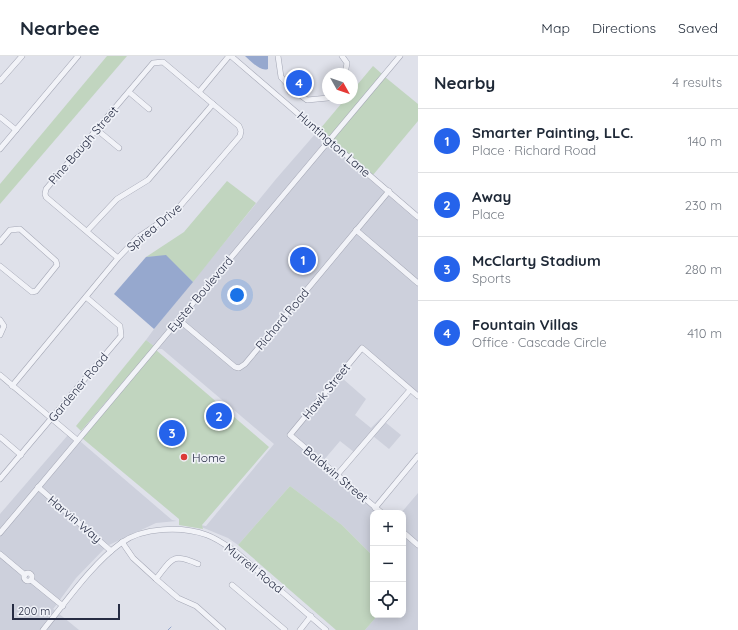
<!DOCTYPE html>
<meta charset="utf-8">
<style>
body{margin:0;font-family:Quicksand,sans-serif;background:#f2f2f3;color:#1f2937}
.controls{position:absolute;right:12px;bottom:12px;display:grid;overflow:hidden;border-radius:8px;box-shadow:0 2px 10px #0003}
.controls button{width:36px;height:36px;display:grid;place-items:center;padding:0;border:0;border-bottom:1px solid #e0e1e3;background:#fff;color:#1f2937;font:20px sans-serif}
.compass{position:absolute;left:322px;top:12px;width:36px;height:36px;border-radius:50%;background:#fff;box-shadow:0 2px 10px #0003;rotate:130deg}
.scale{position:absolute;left:12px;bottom:10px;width:108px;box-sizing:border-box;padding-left:4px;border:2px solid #262c43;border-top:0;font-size:11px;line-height:14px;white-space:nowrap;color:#262c43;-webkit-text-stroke:3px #eff1f7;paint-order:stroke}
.you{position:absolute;left:237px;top:239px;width:14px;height:14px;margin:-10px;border:3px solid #fff;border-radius:50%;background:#1a73e8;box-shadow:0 0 0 6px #1a73e833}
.badge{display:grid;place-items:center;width:26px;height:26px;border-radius:50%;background:#2563eb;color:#fff;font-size:13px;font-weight:700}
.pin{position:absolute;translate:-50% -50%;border:2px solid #fff;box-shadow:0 1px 4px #0006}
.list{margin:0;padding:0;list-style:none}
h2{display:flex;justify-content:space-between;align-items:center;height:52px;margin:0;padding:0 16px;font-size:17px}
h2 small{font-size:13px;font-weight:400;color:#747a83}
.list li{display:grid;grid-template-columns:26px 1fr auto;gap:12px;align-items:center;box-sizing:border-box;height:64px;padding:0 16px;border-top:1px solid #e0e1e3}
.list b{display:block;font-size:15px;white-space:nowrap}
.list p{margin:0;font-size:13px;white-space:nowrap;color:#747a83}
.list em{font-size:13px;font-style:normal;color:#747a83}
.icon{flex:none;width:22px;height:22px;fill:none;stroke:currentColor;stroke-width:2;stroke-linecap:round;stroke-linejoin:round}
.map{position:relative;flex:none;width:418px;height:574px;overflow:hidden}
header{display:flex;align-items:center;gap:24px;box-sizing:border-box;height:56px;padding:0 20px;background:#fff;border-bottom:1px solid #e0e1e3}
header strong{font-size:19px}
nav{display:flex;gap:22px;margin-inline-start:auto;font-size:14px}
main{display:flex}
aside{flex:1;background:#fff}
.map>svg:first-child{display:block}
.built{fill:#cdd0dc}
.green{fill:#c1d5bf}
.water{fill:#96a8ce}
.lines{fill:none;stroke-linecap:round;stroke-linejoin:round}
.stream{stroke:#96a8ce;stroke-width:1}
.minor-casing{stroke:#a4a7b5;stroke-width:6}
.minor{stroke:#f2f3f8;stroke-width:5}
.poi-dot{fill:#dc3936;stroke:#eff1f7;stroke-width:1.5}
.labels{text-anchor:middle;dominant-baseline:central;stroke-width:3.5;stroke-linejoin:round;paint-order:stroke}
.street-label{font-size:12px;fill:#262c43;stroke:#eff1f7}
.poi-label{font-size:12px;fill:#262c43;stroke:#eff1f7;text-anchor:start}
</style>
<header>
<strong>Nearbee</strong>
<nav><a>Map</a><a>Directions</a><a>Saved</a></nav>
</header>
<main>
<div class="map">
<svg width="418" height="574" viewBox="0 0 418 574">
<rect width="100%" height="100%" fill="#dfe1ea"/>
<!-- built -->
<g class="built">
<polygon points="316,77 325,85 154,290 146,284 154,273 276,123"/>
<polygon points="328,87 386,135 243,306 238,310 235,309 182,264"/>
<polygon points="389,138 418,163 418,224 359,174"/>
<polygon points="357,176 418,229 418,337 361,289 288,379 379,457 373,457 373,500 342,469 290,430 238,489 228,482 194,468 206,470 274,388 162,293 157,293 180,266 238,314"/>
<polygon points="362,294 342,322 366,343 355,359 371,372 381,362 382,363 354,396 340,385 323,405 293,379"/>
<polygon points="385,366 401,379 389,393 373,380"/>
<polygon points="68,379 74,384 0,474 0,458"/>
<polygon points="79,386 81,386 172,464 177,465 156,467 109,489 40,431"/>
<polygon points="38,434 106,491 76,522 59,545 33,524 31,517 24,516 0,496 0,480"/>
<polygon points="418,437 418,486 403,473 403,457 401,457"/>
<polygon points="403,478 418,491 418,574 365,574 378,559 403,559"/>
<polygon points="0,501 22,519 24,526 31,527 57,548 53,553 56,555 40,574 0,574"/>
<polygon points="59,558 63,561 79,574 46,574"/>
</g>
<!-- green -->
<g class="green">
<polygon points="107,0 127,0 0,148 0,128"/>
<polygon points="373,10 382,18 329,81 320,73 346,42 352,42 352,35"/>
<polygon points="385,21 418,48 418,65 373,119 332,84"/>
<polygon points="227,125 256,147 193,226 166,200 146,201 184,176"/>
<polygon points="146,284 154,290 81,375 76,370"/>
<polygon points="156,294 269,391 202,469 203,473 179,469 179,463 82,382"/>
<polygon points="290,430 342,469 373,500 373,559 378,559 365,574 336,574 238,489"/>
</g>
<!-- water -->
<g class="water">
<path d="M245,0h23v13c-8,3 -17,-8 -23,-13z"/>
<polygon points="166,199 193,226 154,273 114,238 146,201"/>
</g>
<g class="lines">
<!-- stream -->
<polyline class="stream" points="168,574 171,571"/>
<!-- minor casing -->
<g class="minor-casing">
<g id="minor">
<polyline points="231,0 418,161"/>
<polyline points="278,0 281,21 290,31"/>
<polyline points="342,0 347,7 345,18"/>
<polyline points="0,25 22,0"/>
<circle cx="293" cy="33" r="4"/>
<polyline points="129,36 149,53"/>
<polyline points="199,36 229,0"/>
<polyline points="296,36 307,44 328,42"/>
<polyline points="0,61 16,74"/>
<polyline points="96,73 119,92"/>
<polyline points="0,93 78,0"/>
<polyline points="356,174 418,227"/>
<polyline points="87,175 117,143 148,124 213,48"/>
<polyline points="0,186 10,174 20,173 56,205 57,209 36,235 32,236 0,210"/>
<polyline points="0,264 4,270 0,279"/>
<polyline points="179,264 235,311 239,312 245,308 389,135"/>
<polyline points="0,319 77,384"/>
<polyline points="12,330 118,202 137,182 174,157 240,80 241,75 239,70 163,6 153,7 46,133 45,138 46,141 118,202"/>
<polyline points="0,381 21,399"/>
<polyline points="337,419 410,334"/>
<polyline points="0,423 121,280 120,270 86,241"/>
<polyline points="38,431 111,495"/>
<polyline points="375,452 418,400"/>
<polyline points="382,457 290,379 362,292 418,340"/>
<polyline points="403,476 418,489"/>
<polyline points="0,477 400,0"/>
<polyline points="122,486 133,502 156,523 178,542 196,550 223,574"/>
<polyline points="0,498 25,519"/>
<circle cx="28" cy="521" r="4"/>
<path d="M156,523c16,-20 16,-27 42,-15"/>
<polyline points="31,524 63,550"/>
<polyline points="232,529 285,574"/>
<path d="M43,574c23,-28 49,-66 78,-87 22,-16 61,-17 86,-8 11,4 20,11 29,17l90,78"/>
<polyline points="300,574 311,560"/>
</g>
</g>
<!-- minor -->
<use href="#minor" class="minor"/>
</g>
<!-- markers -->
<circle class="poi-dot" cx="184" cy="401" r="4"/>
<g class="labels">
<!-- street labels -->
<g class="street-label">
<text transform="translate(334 88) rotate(41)">Huntington Lane</text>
<text transform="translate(83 89) rotate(-49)">Pine Baugh Street</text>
<text transform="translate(154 171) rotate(-40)">Spirea Drive</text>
<text transform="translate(200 238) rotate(-50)">Eyster Boulevard</text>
<text transform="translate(282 263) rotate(-50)">Richard Road</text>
<text transform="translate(78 331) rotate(-50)">Gardener Road</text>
<text transform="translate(326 335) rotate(-51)">Hawk Street</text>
<text transform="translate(336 418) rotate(40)">Baldwin Street</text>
<text transform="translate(75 463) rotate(40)">Harvin Way</text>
<text transform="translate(254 512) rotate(39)">Murrell Road</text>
</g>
<!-- poi labels -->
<g class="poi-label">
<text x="192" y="401">Home</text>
</g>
</g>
</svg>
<div class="controls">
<button>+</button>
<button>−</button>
<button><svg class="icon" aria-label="locate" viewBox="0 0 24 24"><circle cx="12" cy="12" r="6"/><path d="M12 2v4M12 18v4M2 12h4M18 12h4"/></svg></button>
</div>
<svg class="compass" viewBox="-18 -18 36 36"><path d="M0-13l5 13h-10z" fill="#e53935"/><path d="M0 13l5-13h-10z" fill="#747a83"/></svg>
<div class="scale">200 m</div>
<div class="you"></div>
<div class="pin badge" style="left:303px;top:204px">1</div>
<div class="pin badge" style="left:219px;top:360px">2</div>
<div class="pin badge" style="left:172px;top:377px">3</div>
<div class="pin badge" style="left:299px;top:27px">4</div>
</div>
<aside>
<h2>Nearby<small>4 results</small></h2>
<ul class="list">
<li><span class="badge">1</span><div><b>Smarter Painting, LLC.</b><p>Place · Richard Road</p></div><em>140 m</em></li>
<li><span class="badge">2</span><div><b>Away</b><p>Place</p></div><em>230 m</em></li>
<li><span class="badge">3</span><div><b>McClarty Stadium</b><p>Sports</p></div><em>280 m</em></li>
<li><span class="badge">4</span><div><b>Fountain Villas</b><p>Office · Cascade Circle</p></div><em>410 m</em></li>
</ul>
</aside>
</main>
